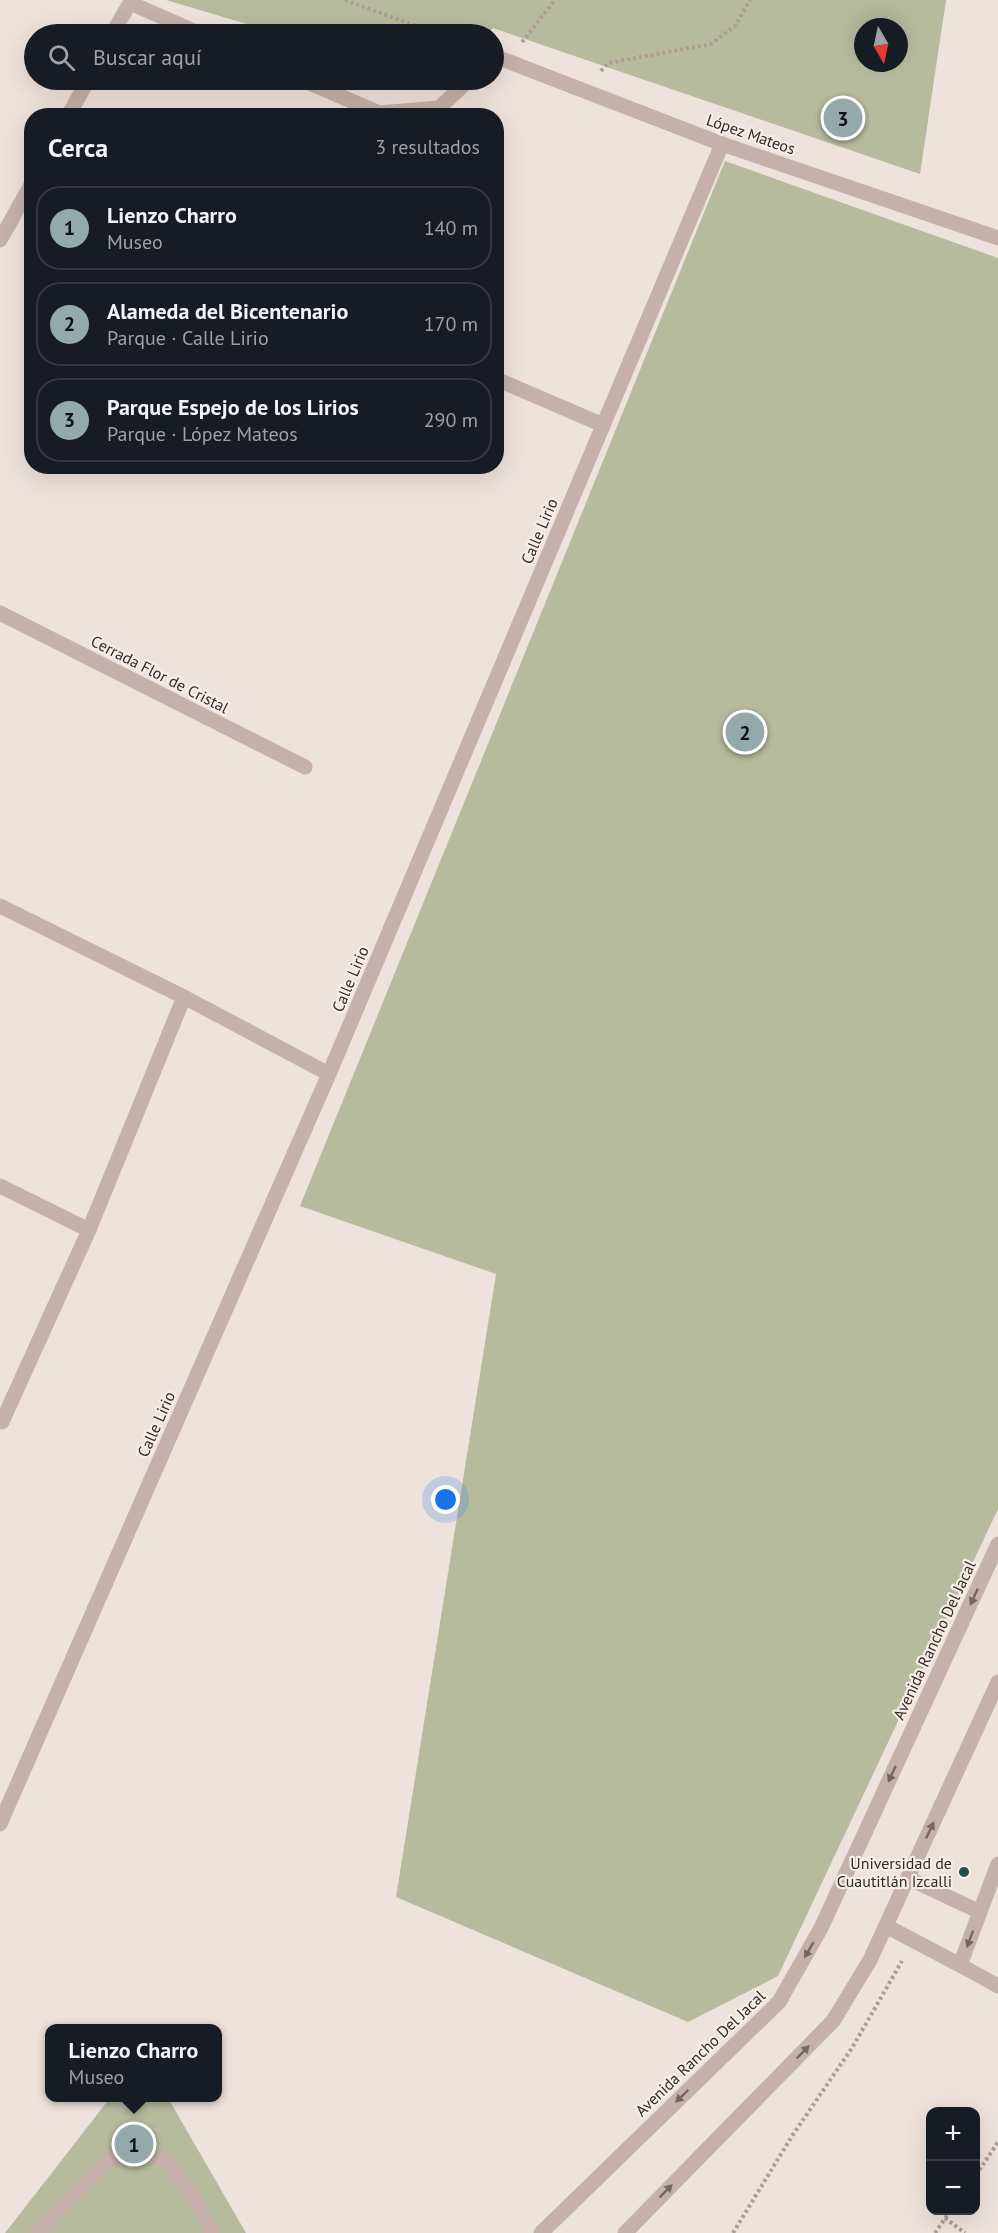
<!DOCTYPE html>
<html lang="es">
<meta charset="utf-8">
<style>
body{margin:0;font-family:"PT Sans",sans-serif;background:#20242c;color:#f1f3f6}
.controls{position:absolute;right:18px;bottom:18px;display:grid;overflow:hidden;border-radius:12px;box-shadow:0 6px 24px #0002}
.controls button{width:54px;height:54px;display:grid;place-items:center;padding:0;border:0;border-bottom:2px solid #363941;background:#171b24;color:#f1f3f6;font:30px sans-serif}
.compass{position:absolute;left:854px;top:18px;width:54px;height:54px;border-radius:50%;background:#171b24;box-shadow:0 6px 24px #0002;rotate:171deg}
.you{position:absolute;left:446px;top:1500px;width:21px;height:21px;margin:-15px;border:4px solid #fff;border-radius:50%;background:#1a73e8;box-shadow:0 0 0 9px #1a73e833}
.badge{display:grid;place-items:center;width:39px;height:39px;border-radius:50%;background:#94a9a9;color:#111;font-size:20px;font-weight:700}
.pin{position:absolute;translate:-50% -50%;border:3px solid #fff;box-shadow:0 2px 6px #0006}
.popup{position:absolute;left:45px;top:2024px;width:177px;height:78px;box-sizing:border-box;display:grid;place-content:center;border-radius:12px;background:#171b24;filter:drop-shadow(0 2px 4px #0005);font-size:20px;white-space:nowrap;color:#9ea1a6}
.popup b{font-size:22px;color:#f1f3f6}
.popup::after{content:'';position:absolute;left:50%;top:100%;margin-left:-12px;border:12px solid transparent;border-top-color:#171b24}
.list{margin:0;padding:0;list-style:none}
h2{display:flex;justify-content:space-between;align-items:center;height:78px;margin:0;padding:0 24px;font-size:26px}
h2 small{font-size:20px;font-weight:400;color:#9ea1a6}
.list li{display:grid;grid-template-columns:39px 1fr auto;gap:18px;align-items:center;box-sizing:border-box;height:84px;margin:0 12px 12px;padding:0 12px;border:2px solid #363941;border-radius:24px}
.list b{display:block;font-size:22px;white-space:nowrap}
.list p{margin:0;font-size:20px;white-space:nowrap;color:#9ea1a6}
.list em{font-size:20px;font-style:normal;color:#9ea1a6}
.icon{flex:none;width:33px;height:33px;fill:none;stroke:currentColor;stroke-width:2;stroke-linecap:round;stroke-linejoin:round}
.map{position:relative;flex:none;width:998px;height:2233px;overflow:hidden}
.search{position:absolute;background:#171b24;box-shadow:0 6px 24px #0002;left:24px;top:24px;width:480px;height:66px;display:flex;align-items:center;gap:15px;box-sizing:border-box;padding:0 21px;border-radius:33px;color:#9ea1a6;font-size:22px}
.panel{position:absolute;background:#171b24;box-shadow:0 6px 24px #0002;left:24px;top:108px;width:480px;height:366px;border-radius:24px}
.map>svg:first-child{display:block}
.green{fill:#b7bb9e;fill-rule:evenodd}
.lines{fill:none;stroke-linecap:round;stroke-linejoin:round}
.path{stroke:#b09b94;stroke-width:4;stroke-dasharray:3 3;stroke-linecap:butt}
.minor{stroke:#c5b1a9;stroke-width:15}
.oneway{fill:#756662}
.poi-dot{fill:#234f4a;stroke:#f7ede7;stroke-width:2}
.labels{text-anchor:middle;dominant-baseline:central;stroke-width:4.5;stroke-linejoin:round;paint-order:stroke}
.street-label{font-size:16px;fill:#332928;stroke:#f7ede7}
.poi-label{font-size:16px;fill:#332928;stroke:#f7ede7;text-anchor:end}
</style>
<div class="map">
<svg width="998" height="2233" viewBox="0 0 998 2233">
<rect width="100%" height="100%" fill="#eee2dc"/>
<!-- green -->
<g class="green">
<path d="M166,0h780l-26,174 -427,-146 -6,6h-207zM863,27h36v36h-36z"/>
<polygon points="725,161 998,258 998,1509 778,1976 688,2022 396,1897 496,1274 300,1206"/>
<polygon points="110,2098 168,2098 246,2233 5,2233"/>
</g>
<g class="lines">
<!-- path -->
<g class="path">
<polyline points="345,0 438,34"/>
<polyline points="522,42 555,0"/>
<polyline points="601,71 608,63 711,44 735,26 750,0"/>
<polyline points="976,2175 998,2142"/>
<polyline points="945,2218 965,2233"/>
<polyline points="733,2233 792,2136 852,2048 902,1961"/>
<polyline points="935,2233 951,2210"/>
</g>
<!-- minor -->
<g class="minor">
<polyline points="112,34 130,3 201,34"/>
<polyline points="494,56 722,144 998,238"/>
<polyline points="303,80 379,113 439,108 469,80"/>
<polyline points="68,116 88,80"/>
<polyline points="0,240 32,183"/>
<polyline points="496,379 603,425"/>
<polyline points="0,613 305,767"/>
<polyline points="0,906 184,997 329,1074"/>
<polyline points="0,1186 89,1230"/>
<polyline points="0,1421 2,1422 89,1230 184,997"/>
<polyline points="0,1824 329,1074 722,144"/>
<polyline points="998,1864 960,1965 998,1986"/>
<polyline points="908,1878 980,1912"/>
<polyline points="886,1926 960,1965"/>
<polyline points="37,2233 110,2159 136,2153 164,2158 193,2196 212,2233"/>
<polyline points="541,2233 779,2002 821,1928 998,1544"/>
<polyline points="625,2233 833,2021 870,1960 998,1682"/>
</g>
</g>
<!-- one-way arrows -->
<defs><path id="oneway-solid" d="M-6-.8H1V-3.2L6.5 0L1 3.2V.8H-6Z" transform="scale(1.5)"/></defs>
<g class="oneway">
<use href="#oneway-solid" transform="translate(974 1597) rotate(115)"/>
<use href="#oneway-solid" transform="translate(892 1774) rotate(115)"/>
<use href="#oneway-solid" transform="translate(930 1830) rotate(-65)"/>
<use href="#oneway-solid" transform="translate(970 1939) rotate(110)"/>
<use href="#oneway-solid" transform="translate(809 1950) rotate(120)"/>
<use href="#oneway-solid" transform="translate(803 2052) rotate(-45)"/>
<use href="#oneway-solid" transform="translate(682 2096) rotate(136)"/>
<use href="#oneway-solid" transform="translate(666 2191) rotate(-45)"/>
</g>
<!-- markers -->
<circle class="poi-dot" cx="964" cy="1872" r="6"/>
<g class="labels">
<!-- street labels -->
<g class="street-label">
<text transform="translate(751 134) rotate(19)">López Mateos</text>
<text transform="translate(539 531) rotate(-67)">Calle Lirio</text>
<text transform="translate(160 674) rotate(27)">Cerrada Flor de Cristal</text>
<text transform="translate(350 979) rotate(-67)">Calle Lirio</text>
<text transform="translate(156 1424) rotate(-66)">Calle Lirio</text>
<text transform="translate(934 1640) rotate(-65)">Avenida Rancho Del Jacal</text>
<text transform="translate(700 2053) rotate(-44)">Avenida Rancho Del Jacal</text>
</g>
<!-- poi labels -->
<g class="poi-label">
<text x="952" y="1863">Universidad de<tspan x="952" dy="18">Cuautitlán Izcalli</tspan></text>
</g>
</g>
</svg>
<div class="controls">
<button>+</button>
<button>−</button>
</div>
<svg class="compass" viewBox="-18 -18 36 36"><path d="M0-13l5 13h-10z" fill="#e53935"/><path d="M0 13l5-13h-10z" fill="#9ea1a6"/></svg>
<div class="you"></div>
<div class="pin badge" style="left:134px;top:2144px">1</div>
<div class="popup"><b>Lienzo Charro</b>Museo</div>
<div class="pin badge" style="left:745px;top:732px">2</div>
<div class="pin badge" style="left:843px;top:118px">3</div>
<div class="search"><svg class="icon" aria-label="search" viewBox="0 0 24 24"><circle cx="10" cy="10" r="6"/><path d="M15 15l6 6"/></svg>Buscar aquí</div>
<section class="panel">
<h2>Cerca<small>3 resultados</small></h2>
<ul class="list">
<li><span class="badge">1</span><div><b>Lienzo Charro</b><p>Museo</p></div><em>140 m</em></li>
<li><span class="badge">2</span><div><b>Alameda del Bicentenario</b><p>Parque · Calle Lirio</p></div><em>170 m</em></li>
<li><span class="badge">3</span><div><b>Parque Espejo de los Lirios</b><p>Parque · López Mateos</p></div><em>290 m</em></li>
</ul>
</section>
</div>
